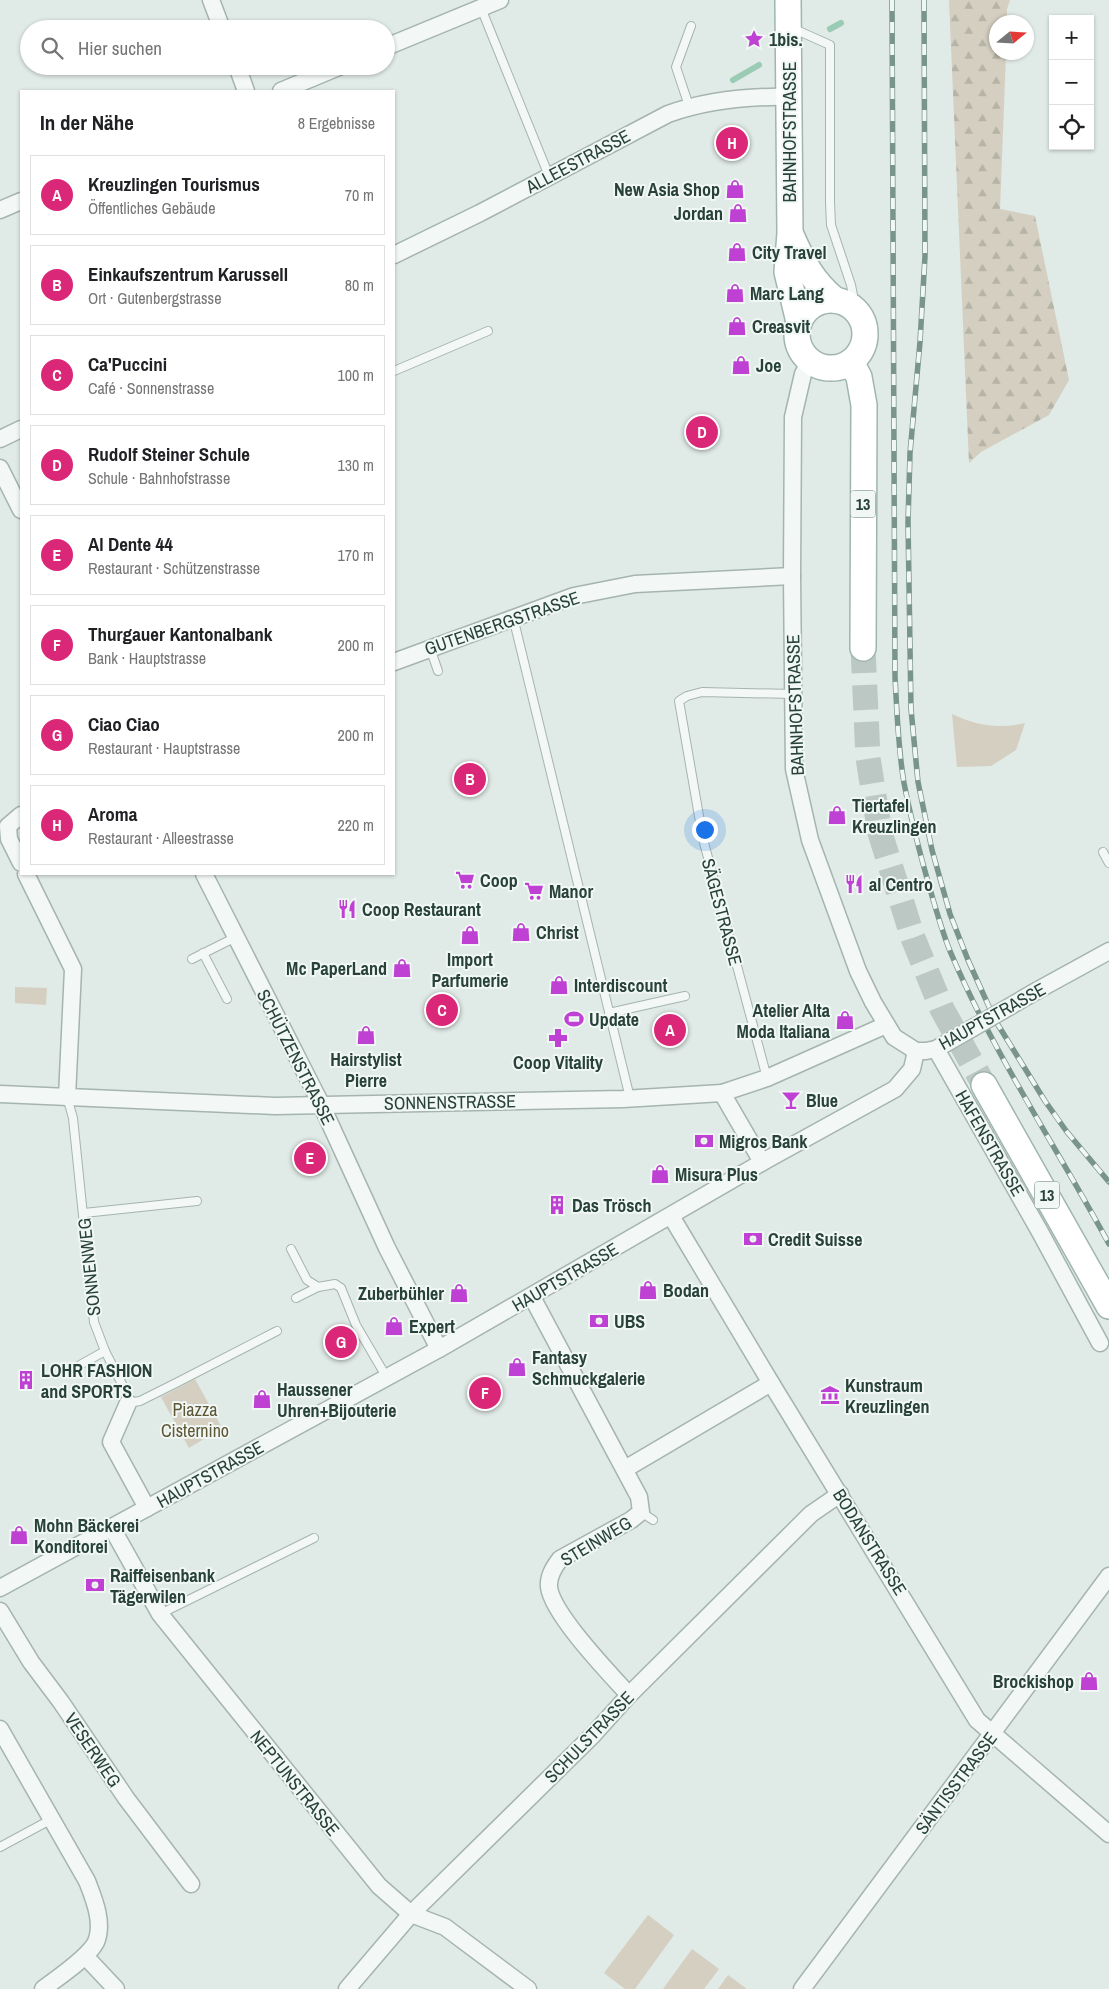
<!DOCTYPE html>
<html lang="de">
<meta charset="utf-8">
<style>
body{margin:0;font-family:"Archivo Narrow",sans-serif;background:#f2f2f2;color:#202124}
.controls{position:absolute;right:15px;top:15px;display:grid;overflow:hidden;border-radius:0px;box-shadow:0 1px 4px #0004}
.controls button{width:45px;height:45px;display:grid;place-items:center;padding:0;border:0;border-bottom:1px solid #e0e0e0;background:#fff;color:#202124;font:25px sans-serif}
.compass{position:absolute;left:989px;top:15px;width:45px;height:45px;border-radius:50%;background:#fff;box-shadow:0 1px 4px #0004;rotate:72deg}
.you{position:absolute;left:704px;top:829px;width:18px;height:18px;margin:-12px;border:4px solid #fff;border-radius:50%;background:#1a73e8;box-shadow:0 0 0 8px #1a73e833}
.badge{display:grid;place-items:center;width:32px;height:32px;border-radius:50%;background:#db2777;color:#fff;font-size:16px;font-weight:700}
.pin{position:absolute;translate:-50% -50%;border:2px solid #fff;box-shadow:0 1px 5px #0006}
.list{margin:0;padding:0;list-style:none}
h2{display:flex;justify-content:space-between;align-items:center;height:65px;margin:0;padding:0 20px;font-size:21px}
h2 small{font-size:16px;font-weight:400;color:#757577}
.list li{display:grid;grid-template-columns:32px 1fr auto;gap:15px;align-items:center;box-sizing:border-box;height:80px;margin:0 10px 10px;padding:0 10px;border:1px solid #e0e0e0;border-radius:0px}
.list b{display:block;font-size:19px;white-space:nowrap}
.list p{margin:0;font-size:16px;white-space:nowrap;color:#757577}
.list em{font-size:16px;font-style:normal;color:#757577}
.icon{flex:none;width:28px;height:28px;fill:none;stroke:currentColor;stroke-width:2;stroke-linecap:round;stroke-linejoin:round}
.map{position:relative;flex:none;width:1109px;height:1989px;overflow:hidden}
.search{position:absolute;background:#fff;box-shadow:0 1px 4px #0004;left:20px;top:20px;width:375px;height:55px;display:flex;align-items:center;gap:12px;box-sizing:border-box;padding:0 18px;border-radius:28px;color:#757577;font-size:19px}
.panel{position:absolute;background:#fff;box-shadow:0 1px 4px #0004;left:20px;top:90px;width:375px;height:785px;border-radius:0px}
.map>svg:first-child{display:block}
.green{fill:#d4cfc1}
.forest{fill:url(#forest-firs)}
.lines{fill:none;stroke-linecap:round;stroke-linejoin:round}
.stream{stroke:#9acbb4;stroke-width:6}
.primary-tunnel{stroke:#bbc8c3;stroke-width:25;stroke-dasharray:25 12;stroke-linecap:butt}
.service-casing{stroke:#a5b4af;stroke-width:10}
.minor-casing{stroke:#a5b4af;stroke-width:19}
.primary-casing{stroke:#9fb6ad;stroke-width:28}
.service{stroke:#f3f8f6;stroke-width:8}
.minor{stroke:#f3f8f6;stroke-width:16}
.primary{stroke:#fff;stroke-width:25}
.rail-casing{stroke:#79948a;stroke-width:5.5}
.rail{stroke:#f0f7f4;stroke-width:4;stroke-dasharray:11;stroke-linecap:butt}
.minor-bridge-casing{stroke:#a5b4af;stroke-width:19;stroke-linecap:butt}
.minor-bridge{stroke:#f3f8f6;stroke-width:16}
.labels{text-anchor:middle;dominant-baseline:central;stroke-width:4;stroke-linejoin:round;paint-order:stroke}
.shield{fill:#f0f7f4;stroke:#647871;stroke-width:1}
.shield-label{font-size:16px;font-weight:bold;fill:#284239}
.poi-label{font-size:18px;font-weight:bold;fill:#284239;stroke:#f0f7f4;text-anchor:start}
.street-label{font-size:18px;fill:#284239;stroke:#f0f7f4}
.park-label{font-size:18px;fill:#5e5735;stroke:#f0f7f4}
</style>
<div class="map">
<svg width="1109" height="1989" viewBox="0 0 1109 1989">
<defs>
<pattern id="forest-firs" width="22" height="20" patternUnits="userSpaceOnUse" patternTransform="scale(1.25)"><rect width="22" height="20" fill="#d4cfc1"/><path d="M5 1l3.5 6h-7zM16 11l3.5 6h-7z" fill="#b6b3a7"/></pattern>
</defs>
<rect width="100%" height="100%" fill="#e0eae6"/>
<!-- green -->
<g class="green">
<path d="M952,714c25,12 46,15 73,9l-9,27 -25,16 -34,1z"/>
<polygon points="15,987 47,988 46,1005 15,1003"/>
<polygon points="195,1379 222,1428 189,1448 161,1397"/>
<polygon points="648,1915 674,1935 635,1989 625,1989 604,1973"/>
<polygon points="692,1949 719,1969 704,1989 663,1989"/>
<polygon points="728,1975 747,1989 718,1989"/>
</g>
<!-- forest -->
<polygon class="forest" points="949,0 1010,0 1007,9 1007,22 996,22 996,52 1006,53 1000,209 1035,216 1069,380 1049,415 981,452 969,463"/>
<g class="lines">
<!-- stream -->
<g class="stream">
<polyline points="830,29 841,23"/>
<polyline points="733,80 759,65"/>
</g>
<!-- primary-tunnel -->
<polyline class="primary-tunnel" points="863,648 868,758 880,833 913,938 942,1009 984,1085"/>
<!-- service casing -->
<g class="service-casing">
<g id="service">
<polyline points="481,8 549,176"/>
<polyline points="792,28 830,45 830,202 831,225 851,285 856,311"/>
<polyline points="689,106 676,67 691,26"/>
<polyline points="394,371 488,331"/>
<polyline points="513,617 630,1098"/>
<polyline points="430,648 438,671"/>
<polyline points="1103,852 1109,863"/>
<polyline points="203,953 227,999"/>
<polyline points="192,959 236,937"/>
<polyline points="609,1013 685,996"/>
<polyline points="767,1078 703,839 679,701 687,696 702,692 792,694"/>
<polyline points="67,1097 73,1118 94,1322 105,1351 125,1390 128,1403 140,1401 176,1383 277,1331"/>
<polyline points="84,1213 197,1201"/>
<polyline points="291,1249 307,1280 318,1287 335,1284 341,1288 356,1325 387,1378"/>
<polyline points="296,1298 318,1287"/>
<polyline points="71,1370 105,1351"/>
<polyline points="641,1512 653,1520"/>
<polyline points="160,1614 314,1538"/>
<polyline points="0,1847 52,1819"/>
</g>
</g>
<!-- minor casing -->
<g class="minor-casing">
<g id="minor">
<polyline points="211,0 222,29"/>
<polyline points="386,47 500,0"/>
<polyline points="237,66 246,91"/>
<polyline points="281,91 341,66"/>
<polyline points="0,210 21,201"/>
<path d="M394,255l86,-42 188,-99c40,-14 79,-18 121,-17"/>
<polyline points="810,361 803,374 793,417 792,576 794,769 810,840 858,971 873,1002 894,1037 916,1051 926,1051 936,1049 971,1029"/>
<polyline points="0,439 21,429"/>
<polyline points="0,468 21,510"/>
<polyline points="394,662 574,596 635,584 792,576"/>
<polyline points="21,815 8,826 9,839 21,863"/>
<polyline points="26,874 73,969 67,1097"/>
<polyline points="204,874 321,1104 387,1248 439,1349"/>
<polyline points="1038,990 1109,951"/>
<polyline points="936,1049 1040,1232 1100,1343"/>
<polyline points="722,1093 762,1162"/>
<polyline points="0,1094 275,1106 623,1099 722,1093 767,1078 886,1025"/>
<polyline points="671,1216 771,1383 977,1720 1109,1834"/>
<path d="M532,1297l107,200 2,15 -10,8 -71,39c-6,8 -12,17 -11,28 3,27 61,87 80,108"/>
<polyline points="128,1403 111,1442 147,1508"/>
<polyline points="625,1469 771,1383"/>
<polyline points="112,1528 160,1614 379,1886 411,1914 445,1927 528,1989"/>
<polyline points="0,1588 439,1349 768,1159 895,1089 912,1069 916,1051"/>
<polyline points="0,1611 31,1662 61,1702 126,1798 191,1884"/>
<path d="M0,1729l87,152c7,18 17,42 9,61 -8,16 -39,36 -53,47"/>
<polyline points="85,1956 116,1989"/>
<polyline points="347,1989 411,1914 593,1735 629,1695 811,1514 840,1494"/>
<polyline points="802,1989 1109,1576"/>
</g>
</g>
<!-- primary casing -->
<g class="primary-casing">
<g id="primary">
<polyline points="788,0 790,233 787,272 799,322"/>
<path d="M791,235c12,27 21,46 44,65"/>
<circle cx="831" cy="334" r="34"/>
<polyline points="851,362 859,377 864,405 863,648"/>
<polyline points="984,1085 1109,1306"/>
</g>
</g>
<!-- service -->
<use href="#service" class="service"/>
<!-- minor -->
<use href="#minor" class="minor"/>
<!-- primary -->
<use href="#primary" class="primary"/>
<!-- rail casing -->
<g class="rail-casing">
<g id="rail">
<path d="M892,0l3,677c2,35 3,71 9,106 7,36 16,71 26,106 6,21 12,42 20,62 43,102 106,195 159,293"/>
<polyline points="924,0 925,256 920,342 910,453 908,522 911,709 918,782 932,850 950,914 968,960 995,1020 1045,1101 1067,1132 1109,1182"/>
</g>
</g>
<!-- rail -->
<use href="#rail" class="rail"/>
<!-- minor-bridge casing -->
<g class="minor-bridge-casing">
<polyline id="minor-bridge" points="971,1029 1038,990"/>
</g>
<!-- minor-bridge -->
<use href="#minor-bridge" class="minor-bridge"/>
</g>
<!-- icons -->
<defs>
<g id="sight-bare" transform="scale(1.5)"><path d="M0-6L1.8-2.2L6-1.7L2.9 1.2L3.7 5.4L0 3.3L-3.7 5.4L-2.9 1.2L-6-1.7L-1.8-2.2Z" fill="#bf41d3" stroke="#f0f7f4" stroke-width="2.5" paint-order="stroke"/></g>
<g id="shop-bare" transform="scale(1.5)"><path d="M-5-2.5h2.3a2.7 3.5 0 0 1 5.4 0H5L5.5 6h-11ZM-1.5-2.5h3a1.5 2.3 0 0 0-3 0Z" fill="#bf41d3" stroke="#f0f7f4" stroke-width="2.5" paint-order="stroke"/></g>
<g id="supermarket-bare" transform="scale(1.5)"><path d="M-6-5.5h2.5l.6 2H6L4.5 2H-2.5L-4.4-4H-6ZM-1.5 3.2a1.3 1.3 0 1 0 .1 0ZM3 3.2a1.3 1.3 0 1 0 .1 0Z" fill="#bf41d3" stroke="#f0f7f4" stroke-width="2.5" paint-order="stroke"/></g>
<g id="restaurant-bare" transform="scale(1.5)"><path d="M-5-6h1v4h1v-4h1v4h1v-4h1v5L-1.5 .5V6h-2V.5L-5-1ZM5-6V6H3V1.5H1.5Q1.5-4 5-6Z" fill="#bf41d3" stroke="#f0f7f4" stroke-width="2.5" paint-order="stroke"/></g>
<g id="stadium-bare" transform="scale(1.5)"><path d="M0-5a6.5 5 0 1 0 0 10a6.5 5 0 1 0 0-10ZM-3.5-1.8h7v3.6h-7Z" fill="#bf41d3" stroke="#f0f7f4" stroke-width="2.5" paint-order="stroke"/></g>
<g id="pharmacy-bare" transform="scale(1.5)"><path d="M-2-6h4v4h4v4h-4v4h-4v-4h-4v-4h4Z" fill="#bf41d3" stroke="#f0f7f4" stroke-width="2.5" paint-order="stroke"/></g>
<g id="bar-bare" transform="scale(1.5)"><path d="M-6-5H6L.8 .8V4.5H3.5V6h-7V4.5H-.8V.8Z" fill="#bf41d3" stroke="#f0f7f4" stroke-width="2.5" paint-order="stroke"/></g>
<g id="bank-bare" transform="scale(1.5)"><path d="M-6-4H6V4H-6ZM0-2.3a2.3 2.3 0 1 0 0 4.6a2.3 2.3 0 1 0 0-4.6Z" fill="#bf41d3" stroke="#f0f7f4" stroke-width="2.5" paint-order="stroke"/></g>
<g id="building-bare" transform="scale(1.5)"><path d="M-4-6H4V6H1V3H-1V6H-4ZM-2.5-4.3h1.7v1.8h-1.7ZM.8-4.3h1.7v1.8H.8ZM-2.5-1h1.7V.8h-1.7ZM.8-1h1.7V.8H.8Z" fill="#bf41d3" stroke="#f0f7f4" stroke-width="2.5" paint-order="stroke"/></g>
<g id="museum-bare" transform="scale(1.5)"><path d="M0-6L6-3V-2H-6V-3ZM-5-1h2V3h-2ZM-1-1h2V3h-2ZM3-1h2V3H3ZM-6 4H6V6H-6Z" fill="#bf41d3" stroke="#f0f7f4" stroke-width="2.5" paint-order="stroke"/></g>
</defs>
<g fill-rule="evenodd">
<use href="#sight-bare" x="754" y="39"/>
<use href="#shop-bare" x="735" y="189"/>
<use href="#shop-bare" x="738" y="213"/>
<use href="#shop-bare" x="737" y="252"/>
<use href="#shop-bare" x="735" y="293"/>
<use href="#shop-bare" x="737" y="326"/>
<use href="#shop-bare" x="741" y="365"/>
<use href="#shop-bare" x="837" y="815"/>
<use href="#supermarket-bare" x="465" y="880"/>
<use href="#restaurant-bare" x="854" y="884"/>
<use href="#supermarket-bare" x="534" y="891"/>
<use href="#restaurant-bare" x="347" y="909"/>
<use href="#shop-bare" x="521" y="932"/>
<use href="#shop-bare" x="470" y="935"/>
<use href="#shop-bare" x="402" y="968"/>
<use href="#shop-bare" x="559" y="985"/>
<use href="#stadium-bare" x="574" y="1019"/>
<use href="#shop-bare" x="845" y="1020"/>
<use href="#shop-bare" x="366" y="1035"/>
<use href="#pharmacy-bare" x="558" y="1038"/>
<use href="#bar-bare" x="791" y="1100"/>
<use href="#bank-bare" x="704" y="1141"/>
<use href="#shop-bare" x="660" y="1174"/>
<use href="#building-bare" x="557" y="1205"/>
<use href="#bank-bare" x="753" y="1239"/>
<use href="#shop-bare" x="648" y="1290"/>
<use href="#shop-bare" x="459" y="1293"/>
<use href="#bank-bare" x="599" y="1321"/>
<use href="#shop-bare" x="394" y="1326"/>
<use href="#shop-bare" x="517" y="1367"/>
<use href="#building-bare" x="26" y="1380"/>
<use href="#museum-bare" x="830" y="1395"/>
<use href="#shop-bare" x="262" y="1399"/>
<use href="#shop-bare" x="19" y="1535"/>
<use href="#bank-bare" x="95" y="1585"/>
<use href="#shop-bare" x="1089" y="1681"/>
</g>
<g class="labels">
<!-- shield labels -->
<g class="shield">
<rect x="850.5" y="490.5" width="25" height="27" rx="4"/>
<rect x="1034.5" y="1181.5" width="25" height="27" rx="4"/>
</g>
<g class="shield-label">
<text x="863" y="504">13</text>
<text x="1047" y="1195">13</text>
</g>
<!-- poi labels -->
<g class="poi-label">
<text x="769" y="39">1bis.</text>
<text x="720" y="189" text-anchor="end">New Asia Shop</text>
<text x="723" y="213" text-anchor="end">Jordan</text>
<text x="752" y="252">City Travel</text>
<text x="750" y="293">Marc Lang</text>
<text x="752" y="326">Creasvit</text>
<text x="756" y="365">Joe</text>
<text x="852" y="805">Tiertafel<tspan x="852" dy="21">Kreuzlingen</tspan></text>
<text x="480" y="880">Coop</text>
<text x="869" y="884">al Centro</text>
<text x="549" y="891">Manor</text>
<text x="362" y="909">Coop Restaurant</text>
<text x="536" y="932">Christ</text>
<text x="470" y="959" text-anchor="middle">Import<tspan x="470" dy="21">Parfumerie</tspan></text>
<text x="387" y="968" text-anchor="end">Mc PaperLand</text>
<text x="574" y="985">Interdiscount</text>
<text x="830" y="1010" text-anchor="end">Atelier Alta<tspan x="830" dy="21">Moda Italiana</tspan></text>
<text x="589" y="1019">Update</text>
<text x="366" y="1059" text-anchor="middle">Hairstylist<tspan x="366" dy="21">Pierre</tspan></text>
<text x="558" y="1062" text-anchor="middle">Coop Vitality</text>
<text x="806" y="1100">Blue</text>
<text x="719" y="1141">Migros Bank</text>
<text x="675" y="1174">Misura Plus</text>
<text x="572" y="1205">Das Trösch</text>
<text x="768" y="1239">Credit Suisse</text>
<text x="663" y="1290">Bodan</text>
<text x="444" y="1293" text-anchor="end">Zuberbühler</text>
<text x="614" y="1321">UBS</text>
<text x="409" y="1326">Expert</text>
<text x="532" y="1357">Fantasy<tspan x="532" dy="21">Schmuckgalerie</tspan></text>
<text x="41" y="1370">LOHR FASHION<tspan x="41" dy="21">and SPORTS</tspan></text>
<text x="845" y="1385">Kunstraum<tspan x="845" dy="21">Kreuzlingen</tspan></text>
<text x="277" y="1389">Haussener<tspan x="277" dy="21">Uhren+Bijouterie</tspan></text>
<text x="34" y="1525">Mohn Bäckerei<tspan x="34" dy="21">Konditorei</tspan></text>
<text x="110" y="1575">Raiffeisenbank<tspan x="110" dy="21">Tägerwilen</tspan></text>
<text x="1074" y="1681" text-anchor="end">Brockishop</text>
</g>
<!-- street labels -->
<g class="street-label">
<text transform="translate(789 132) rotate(-90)">BAHNHOFSTRASSE</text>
<text transform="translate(578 161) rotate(-28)">ALLEESTRASSE</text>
<text transform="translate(502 623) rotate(-19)">GUTENBERGSTRASSE</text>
<text transform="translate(795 705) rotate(-92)">BAHNHOFSTRASSE</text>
<text transform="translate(722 912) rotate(75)">SÄGESTRASSE</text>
<text transform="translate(992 1016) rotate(-29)">HAUPTSTRASSE</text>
<text transform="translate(296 1057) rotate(63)">SCHÜTZENSTRASSE</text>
<text transform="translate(450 1102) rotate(-1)">SONNENSTRASSE</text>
<text transform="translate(990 1143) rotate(60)">HAFENSTRASSE</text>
<text transform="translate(89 1267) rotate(-96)">SONNENWEG</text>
<text transform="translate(565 1277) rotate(-30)">HAUPTSTRASSE</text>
<text transform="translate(210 1474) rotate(-29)">HAUPTSTRASSE</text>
<text transform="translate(596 1541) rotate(-31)">STEINWEG</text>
<text transform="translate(870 1542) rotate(58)">BODANSTRASSE</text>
<text transform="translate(589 1737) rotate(-46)">SCHULSTRASSE</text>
<text transform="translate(93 1750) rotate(56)">VESERWEG</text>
<text transform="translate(295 1783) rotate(51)">NEPTUNSTRASSE</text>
<text transform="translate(956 1783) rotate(-53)">SÄNTISSTRASSE</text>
</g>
<!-- park labels -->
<g class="park-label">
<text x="195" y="1409">Piazza<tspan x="195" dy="21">Cisternino</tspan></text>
</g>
</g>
</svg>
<div class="controls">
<button>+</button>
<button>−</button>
<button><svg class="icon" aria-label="locate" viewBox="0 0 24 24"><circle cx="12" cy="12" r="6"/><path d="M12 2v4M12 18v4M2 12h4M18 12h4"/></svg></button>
</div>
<svg class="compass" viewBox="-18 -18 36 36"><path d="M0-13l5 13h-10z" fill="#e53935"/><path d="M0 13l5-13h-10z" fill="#757577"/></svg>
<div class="you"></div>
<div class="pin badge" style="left:670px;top:1030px">A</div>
<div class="pin badge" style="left:470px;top:779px">B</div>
<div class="pin badge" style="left:442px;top:1010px">C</div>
<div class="pin badge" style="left:702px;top:432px">D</div>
<div class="pin badge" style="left:310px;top:1158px">E</div>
<div class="pin badge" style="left:485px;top:1393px">F</div>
<div class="pin badge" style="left:341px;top:1342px">G</div>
<div class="pin badge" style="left:732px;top:143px">H</div>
<div class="search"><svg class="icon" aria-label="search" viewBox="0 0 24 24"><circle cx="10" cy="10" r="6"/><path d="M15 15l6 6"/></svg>Hier suchen</div>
<section class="panel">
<h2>In der Nähe<small>8 Ergebnisse</small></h2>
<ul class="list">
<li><span class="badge">A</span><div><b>Kreuzlingen Tourismus</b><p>Öffentliches Gebäude</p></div><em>70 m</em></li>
<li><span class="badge">B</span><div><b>Einkaufszentrum Karussell</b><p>Ort · Gutenbergstrasse</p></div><em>80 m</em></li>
<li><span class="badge">C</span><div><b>Ca'Puccini</b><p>Café · Sonnenstrasse</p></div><em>100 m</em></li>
<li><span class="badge">D</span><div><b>Rudolf Steiner Schule</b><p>Schule · Bahnhofstrasse</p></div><em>130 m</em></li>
<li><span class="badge">E</span><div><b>Al Dente 44</b><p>Restaurant · Schützenstrasse</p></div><em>170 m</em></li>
<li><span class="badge">F</span><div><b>Thurgauer Kantonalbank</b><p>Bank · Hauptstrasse</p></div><em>200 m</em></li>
<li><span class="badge">G</span><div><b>Ciao Ciao</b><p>Restaurant · Hauptstrasse</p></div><em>200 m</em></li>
<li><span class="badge">H</span><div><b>Aroma</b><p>Restaurant · Alleestrasse</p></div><em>220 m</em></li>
</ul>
</section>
</div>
